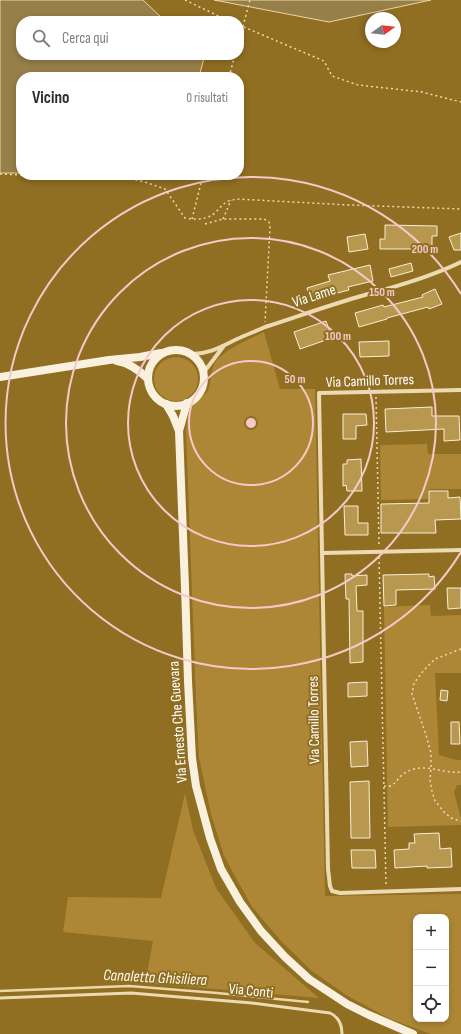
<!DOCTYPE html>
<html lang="it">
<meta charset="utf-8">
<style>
body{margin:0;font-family:"Sofia Sans Condensed",sans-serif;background:#f7f7f7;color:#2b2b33}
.controls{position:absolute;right:12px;bottom:12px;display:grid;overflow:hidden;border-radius:8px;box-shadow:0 2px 6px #0003}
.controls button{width:36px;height:36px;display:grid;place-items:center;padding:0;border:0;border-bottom:1px solid #e1e1e2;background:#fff;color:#2b2b33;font:20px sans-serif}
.compass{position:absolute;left:365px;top:12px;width:36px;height:36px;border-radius:50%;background:#fff;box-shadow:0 2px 6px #0003;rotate:75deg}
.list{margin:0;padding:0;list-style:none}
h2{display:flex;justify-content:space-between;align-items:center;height:52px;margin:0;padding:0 16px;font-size:17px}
h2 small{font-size:13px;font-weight:400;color:#7c7c81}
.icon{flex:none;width:22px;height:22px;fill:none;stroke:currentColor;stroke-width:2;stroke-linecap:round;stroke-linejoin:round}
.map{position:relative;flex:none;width:461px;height:1034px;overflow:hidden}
.search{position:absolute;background:#fff;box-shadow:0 2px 6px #0003;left:16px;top:16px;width:228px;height:44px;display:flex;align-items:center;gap:10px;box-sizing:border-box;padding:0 14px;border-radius:16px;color:#7c7c81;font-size:15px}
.panel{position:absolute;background:#fff;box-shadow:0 2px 6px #0003;left:16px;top:72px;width:228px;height:108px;border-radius:16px}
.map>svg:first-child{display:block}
.green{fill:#ad8735;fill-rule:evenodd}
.water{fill:#977f49;stroke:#edd6a6}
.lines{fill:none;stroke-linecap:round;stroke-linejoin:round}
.stream{stroke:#edd6a6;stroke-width:2.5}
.building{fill:#b8974e;stroke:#f9eed7}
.path{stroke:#ecdab2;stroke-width:1.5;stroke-dasharray:2 3;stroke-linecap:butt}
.lane{stroke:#ecdab2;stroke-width:3}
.street{stroke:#ecdab2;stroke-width:4}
.secondary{stroke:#f9f1de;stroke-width:8}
.path-bridge{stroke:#ecdab2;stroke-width:1.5;stroke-dasharray:2 3;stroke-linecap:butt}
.ring{fill:none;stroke:#f5c9c9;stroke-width:2}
.labels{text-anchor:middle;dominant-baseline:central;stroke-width:4;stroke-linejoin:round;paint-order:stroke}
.street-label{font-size:15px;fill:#fff;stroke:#906e22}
.water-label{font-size:16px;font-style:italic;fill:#fdf9f2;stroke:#906e22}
.centre{fill:#f5c9c9;stroke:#906e22;stroke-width:2}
.ring-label{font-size:12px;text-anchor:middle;font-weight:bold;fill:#f5c9c9;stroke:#906e22;stroke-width:4;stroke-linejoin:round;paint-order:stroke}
</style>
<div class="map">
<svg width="461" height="1034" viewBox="0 0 461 1034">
<rect width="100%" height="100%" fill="#906e22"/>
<!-- green -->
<g class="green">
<path d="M264,332l16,57h35l10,507 136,-2v140h-30l-41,-15 -44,-24 -34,-24 -31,-30 -29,-34 -28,-51 -13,-42 -12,-56 -3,-58 -10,-269c1,-9 1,-20 8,-26 4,-5 9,-8 13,-13 4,-6 3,-19 7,-27 6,-14 36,-26 50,-33zM416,917h30v102h-30z"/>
<circle cx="176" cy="379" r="22"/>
<polygon points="427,444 428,454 461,454 461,489 429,489 428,499 381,500 380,445"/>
<polygon points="430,605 431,616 461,615 461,673 435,673 439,755 456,760 461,760 461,785 457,785 454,792 461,818 461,825 388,827 384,607"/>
<polygon points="185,793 193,830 216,888 255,943 319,998 145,983 153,941 63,932 68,897 161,898"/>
</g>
<!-- water -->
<g class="water">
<polygon points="0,0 143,0 165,21 21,21 21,55 201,55 204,58 199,77 21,77 21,173 0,173"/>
<polygon points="214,0 431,0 329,22"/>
<polygon points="97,175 174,175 173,177"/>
</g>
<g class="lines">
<!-- stream -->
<polyline class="stream" points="0,991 129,986 217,993 308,1002"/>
</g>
<!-- building -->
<g class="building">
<polygon points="385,225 437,226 437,236 432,236 432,249 380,249 380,239 385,239"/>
<polygon points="461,233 461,250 454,250 449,237"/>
<polygon points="365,234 368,249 349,252 347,237"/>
<polygon points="411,263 413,271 391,277 389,269"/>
<polygon points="370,265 373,281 348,287 349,290 310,300 307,288 330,281 328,275"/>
<polygon points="435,289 442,304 429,309 428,307 387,318 387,319 359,327 355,313 383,305 384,307 423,297 422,295"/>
<polygon points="326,321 332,338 300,349 294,332"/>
<polygon points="389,341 389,356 360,357 359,342"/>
<polygon points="432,407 432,416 459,416 460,440 444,441 444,429 386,432 385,409"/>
<polygon points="343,414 366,414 367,425 356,426 356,439 343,439"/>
<polygon points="361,459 362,491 347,491 346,485 343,486 343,464 347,464 347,460"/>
<polygon points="429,491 448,491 448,498 460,497 461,519 435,520 436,533 381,533 381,504 429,503"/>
<polygon points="344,506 358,506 358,523 368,523 368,535 345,535"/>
<polygon points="345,574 352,574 352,576 367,575 367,585 356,586 357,611 363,611 363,662 350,663 349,599 346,599"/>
<polygon points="429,574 429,577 434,576 435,589 396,590 396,605 384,606 383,575"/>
<polygon points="447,588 461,588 461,608 448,609"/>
<polygon points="367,682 367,696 348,697 348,683"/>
<polygon points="441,690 448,691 447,701 440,700"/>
<polygon points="451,722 459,722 460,744 451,744"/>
<polygon points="367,741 368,766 351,767 350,742"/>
<polygon points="369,781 370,838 351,838 350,782"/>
<polygon points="439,833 440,849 451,848 452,867 427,868 427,866 395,868 394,850 409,849 409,843 415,843 414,834"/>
<polygon points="351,850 375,850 376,868 352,868"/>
</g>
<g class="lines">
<!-- path -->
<g class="path">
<polyline points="185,0 229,21"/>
<polyline points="239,25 324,61 332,76 358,85 422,92 461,102"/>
<polyline points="229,77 235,55"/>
<polyline points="0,174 21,175"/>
<path d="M116,175l32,8 17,6 20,29c12,2 22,2 31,-6 3,-3 6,-7 9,-9 4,-3 8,-3 12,-4l112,6 112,4"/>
<polyline points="192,219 203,175"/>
<polyline points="223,219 231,200"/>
<polyline points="205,224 223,219 264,219 269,222 270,228 265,322"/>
<polyline points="376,397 379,545"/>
<polyline points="379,557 386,885"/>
<polyline points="461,649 435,659 424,670 414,683 412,694 426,735 431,753 431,768 430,780 432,791 435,801 444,812 451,818 461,821"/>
<path d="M384,786c2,0 4,1 6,0 5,-2 7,-6 10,-9 3,-4 8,-6 14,-8 16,-4 31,5 47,3"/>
</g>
<!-- lane -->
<path class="lane" d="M0,998l131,-5 121,10 78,10c9,4 12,11 12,21"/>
<!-- street -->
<g class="street">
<path d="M192,354c18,0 30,-8 45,-15 9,-4 19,-8 28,-12 31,-10 62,-21 93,-30 35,-10 70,-19 103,-35"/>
<polyline points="204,372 223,347"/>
<polyline points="461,390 319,393 328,869 330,886 332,891 340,893 461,889"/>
<polyline points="323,553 461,550"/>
</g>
<!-- secondary -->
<g class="secondary">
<circle cx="176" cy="378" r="28"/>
<path d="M117,361c13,2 22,9 31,18"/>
<polyline points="0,377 109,360 140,357 161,353"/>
<polyline points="187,403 179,431 185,587 188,681 192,758 196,786 210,838 221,869 240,902 261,931 285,957 309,979 347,1004 369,1015 413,1034"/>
<polyline points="166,404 173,416 179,431"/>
</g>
<!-- path-bridge -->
<polyline class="path-bridge" points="239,41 250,0"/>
</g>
<!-- distance rings -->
<g class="ring">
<circle cx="251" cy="423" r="62"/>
<circle cx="251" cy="423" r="123"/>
<circle cx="251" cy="423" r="185"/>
<path d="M461 552A246 246 0 1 1 461 294"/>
</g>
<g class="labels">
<!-- street labels -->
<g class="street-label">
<text transform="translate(314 296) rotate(-18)">Via Lame</text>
<text transform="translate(370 381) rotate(-2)">Via Camillo Torres</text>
<text transform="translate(314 720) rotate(-91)">Via Camillo Torres</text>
<text transform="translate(178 722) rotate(-94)">Via Ernesto Che Guevara</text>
<text transform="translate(251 991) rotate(6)">Via Conti</text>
</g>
<!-- water labels -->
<g class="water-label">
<text transform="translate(155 978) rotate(3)">Canaletta Ghisiliera</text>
</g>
</g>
<circle cx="251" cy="423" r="6" class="centre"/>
<g class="ring-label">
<text x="425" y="253">200 m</text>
<text x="382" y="296">150 m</text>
<text x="338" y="340">100 m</text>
<text x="295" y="383">50 m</text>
</g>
</svg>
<div class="controls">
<button>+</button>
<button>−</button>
<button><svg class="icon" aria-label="locate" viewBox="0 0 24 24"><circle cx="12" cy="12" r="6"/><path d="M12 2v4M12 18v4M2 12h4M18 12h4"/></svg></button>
</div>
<svg class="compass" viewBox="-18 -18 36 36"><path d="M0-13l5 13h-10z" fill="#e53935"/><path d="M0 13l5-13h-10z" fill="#7c7c81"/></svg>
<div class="search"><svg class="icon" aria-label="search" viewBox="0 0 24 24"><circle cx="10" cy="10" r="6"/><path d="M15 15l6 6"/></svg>Cerca qui</div>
<section class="panel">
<h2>Vicino<small>0 risultati</small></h2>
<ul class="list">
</ul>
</section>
</div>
